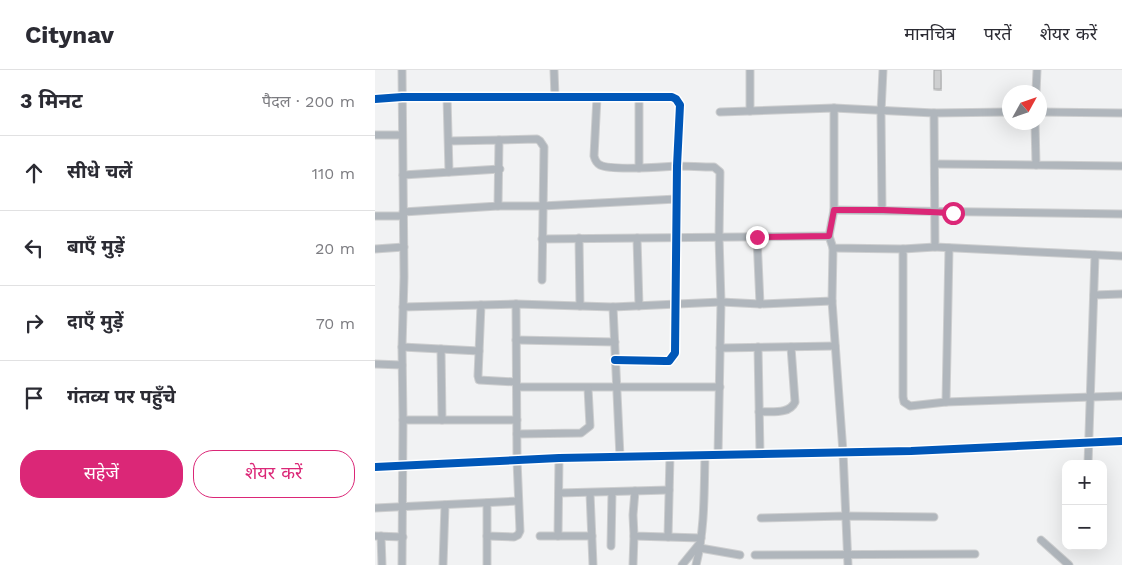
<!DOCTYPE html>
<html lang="hi">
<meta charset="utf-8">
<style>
body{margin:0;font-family:"Work Sans","Noto Sans Devanagari",sans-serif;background:#f7f7f7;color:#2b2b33}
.controls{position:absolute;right:15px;bottom:15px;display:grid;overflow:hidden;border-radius:10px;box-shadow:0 5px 20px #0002}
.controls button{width:45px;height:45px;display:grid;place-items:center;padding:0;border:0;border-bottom:1px solid #e1e1e2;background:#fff;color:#2b2b33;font:25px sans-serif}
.compass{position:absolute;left:627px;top:15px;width:45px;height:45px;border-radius:50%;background:#fff;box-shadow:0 5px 20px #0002;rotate:50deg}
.stop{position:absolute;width:15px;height:15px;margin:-11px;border:4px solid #db2777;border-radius:50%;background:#fff}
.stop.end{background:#db2777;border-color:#fff;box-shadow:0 1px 5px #0008}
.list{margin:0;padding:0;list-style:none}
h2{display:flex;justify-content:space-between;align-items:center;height:65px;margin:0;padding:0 20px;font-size:21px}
h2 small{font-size:16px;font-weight:400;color:#7c7c81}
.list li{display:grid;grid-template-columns:32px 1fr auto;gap:15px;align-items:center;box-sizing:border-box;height:75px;padding:0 20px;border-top:1px solid #e1e1e2}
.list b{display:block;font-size:19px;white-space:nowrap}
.list em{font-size:16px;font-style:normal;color:#7c7c81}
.actions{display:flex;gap:10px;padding:15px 20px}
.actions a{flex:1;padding:11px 0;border:1px solid #db2777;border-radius:20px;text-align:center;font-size:18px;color:#db2777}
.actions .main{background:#db2777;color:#fff}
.icon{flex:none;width:28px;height:28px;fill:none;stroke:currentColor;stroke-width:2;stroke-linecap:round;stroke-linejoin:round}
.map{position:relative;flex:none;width:747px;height:495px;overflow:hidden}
header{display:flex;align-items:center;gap:30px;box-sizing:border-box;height:70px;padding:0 25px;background:#fff;border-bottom:1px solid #e1e1e2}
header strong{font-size:24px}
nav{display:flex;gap:28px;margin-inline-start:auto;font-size:18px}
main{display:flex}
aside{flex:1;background:#fff}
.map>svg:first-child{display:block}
.building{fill:#cecfd0;stroke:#a8a9aa;filter:url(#shadow)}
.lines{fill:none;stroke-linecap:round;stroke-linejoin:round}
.street-casing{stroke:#cdcecf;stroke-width:9}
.street{stroke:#b0b6bc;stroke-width:7}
.cycleway-casing{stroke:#fff;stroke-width:11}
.cycleway{stroke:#0057b8;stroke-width:8}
.route{stroke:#db2777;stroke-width:6}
</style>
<header>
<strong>Citynav</strong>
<nav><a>मानचित्र</a><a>परतें</a><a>शेयर करें</a></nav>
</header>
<main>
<aside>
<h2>3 मिनट<small>पैदल · 200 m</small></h2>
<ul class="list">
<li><svg class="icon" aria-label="ahead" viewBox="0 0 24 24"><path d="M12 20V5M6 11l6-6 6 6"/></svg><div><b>सीधे चलें</b></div><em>110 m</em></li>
<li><svg class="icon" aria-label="left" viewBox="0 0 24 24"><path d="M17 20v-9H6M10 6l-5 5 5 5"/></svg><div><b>बाएँ मुड़ें</b></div><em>20 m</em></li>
<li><svg class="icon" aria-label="right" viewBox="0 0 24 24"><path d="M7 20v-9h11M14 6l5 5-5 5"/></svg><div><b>दाएँ मुड़ें</b></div><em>70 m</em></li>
<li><svg class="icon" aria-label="arrive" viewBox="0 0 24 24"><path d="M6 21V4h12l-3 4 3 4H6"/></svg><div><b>गंतव्य पर पहुँचे</b></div></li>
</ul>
<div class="actions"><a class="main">सहेजें</a><a>शेयर करें</a></div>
</aside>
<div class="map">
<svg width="747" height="495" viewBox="0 0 747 495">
<defs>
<filter id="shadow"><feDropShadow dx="1.5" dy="3" stdDeviation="2.5" flood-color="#0004"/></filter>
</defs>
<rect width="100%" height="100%" fill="#f1f2f3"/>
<!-- building -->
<rect class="building" x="559" y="0" width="7" height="19"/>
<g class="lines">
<!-- street casing -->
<g class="street-casing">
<g id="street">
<polyline points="179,0 180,27"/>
<polyline points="661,22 662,0"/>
<polyline points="72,27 74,102"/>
<path d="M222,27l-3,59c1,4 2,7 6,9 12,6 59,2 75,1 13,0 26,1 39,1l6,5 -1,65 2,65 -3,153"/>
<polyline points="0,29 27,27 297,27 301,29 305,35 302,96 300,283 294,291 290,291 240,290"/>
<polyline points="375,41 375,0"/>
<polyline points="345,42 459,38 559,43 634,42"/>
<polyline points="664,42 747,43"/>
<polyline points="559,43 560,177 747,186"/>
<polyline points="660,52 661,95 747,96"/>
<polyline points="0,65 27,65"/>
<polyline points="124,70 162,69 165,71 169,77 167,210"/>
<polyline points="560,94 661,95"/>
<polyline points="264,98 264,27"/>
<polyline points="28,105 125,99"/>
<polyline points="123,136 167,136 302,129"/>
<polyline points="459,140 747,144"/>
<polyline points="507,140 506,42 508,0"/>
<polyline points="28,142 123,136 124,70 74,71"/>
<polyline points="0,146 28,146"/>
<polyline points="454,166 459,140 459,38"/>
<polyline points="382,167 385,234"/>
<polyline points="204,168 205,236"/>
<polyline points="262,168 264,236"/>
<polyline points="167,169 454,166 458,178 528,179"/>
<polyline points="560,177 528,179 528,327 529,332 535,336 571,332 747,326"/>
<polyline points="458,178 457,231 468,382 473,495"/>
<polyline points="0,179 29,177"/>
<polyline points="719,225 747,224"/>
<polyline points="28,237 106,235"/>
<polyline points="238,237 245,387"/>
<polyline points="141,270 240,272"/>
<polyline points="27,277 104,281"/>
<polyline points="383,277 385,384"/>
<polyline points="345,278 460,276"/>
<polyline points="66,279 67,350"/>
<polyline points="0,294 27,295"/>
<polyline points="141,312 104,310 103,306 106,235 141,234 238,237 346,232 385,234 457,231"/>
<polyline points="142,317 345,317"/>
<polyline points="571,332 574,178"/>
<path d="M384,342c12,-1 30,3 36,-10l-4,-55"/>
<polyline points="28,350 142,350"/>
<polyline points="142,364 206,363 215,356 213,318"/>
<polyline points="713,394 720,185"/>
<polyline points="0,397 184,388 536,381 747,371"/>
<polyline points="260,421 258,445 259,466 326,468"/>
<polyline points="184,423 294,420"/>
<polyline points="215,423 218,495"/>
<polyline points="112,433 112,495"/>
<polyline points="0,438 143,431"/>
<polyline points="386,448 470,446 559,447"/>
<polyline points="0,466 28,467"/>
<polyline points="6,466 7,495"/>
<polyline points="112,466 139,467 143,465 145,461 142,390 141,234"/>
<polyline points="165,466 217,466"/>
<polyline points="183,466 184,388"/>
<polyline points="293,467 295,386"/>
<polyline points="666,470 694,495"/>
<polyline points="236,476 237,422"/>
<polyline points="325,478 365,485"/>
<polyline points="380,485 600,484"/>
<polyline points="27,495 28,350 27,277 29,207 27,0"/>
<polyline points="68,495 70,435"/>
<polyline points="258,495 259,466"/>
<polyline points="307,495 325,473"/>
<path d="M321,495c9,-36 8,-73 9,-110"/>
</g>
</g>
<!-- street -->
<use href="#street" class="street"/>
<!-- cycleway casing -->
<g class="cycleway-casing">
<g id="cycleway">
<polyline points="0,29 27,27 297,27 301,29 305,35 302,96 300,283 294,291 290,291 240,290"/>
<polyline points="0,397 184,388 536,381 747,371"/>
</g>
</g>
<!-- cycleway -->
<use href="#cycleway" class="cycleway"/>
</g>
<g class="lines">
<!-- route -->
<polyline class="route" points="382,167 454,166 459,140 508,140 578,143"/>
</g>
</svg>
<div class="controls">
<button>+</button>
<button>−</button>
</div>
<svg class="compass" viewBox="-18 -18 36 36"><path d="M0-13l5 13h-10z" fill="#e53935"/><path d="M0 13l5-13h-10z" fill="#7c7c81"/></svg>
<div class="stop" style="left:578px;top:143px"></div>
<div class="stop end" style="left:382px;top:167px"></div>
</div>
</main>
